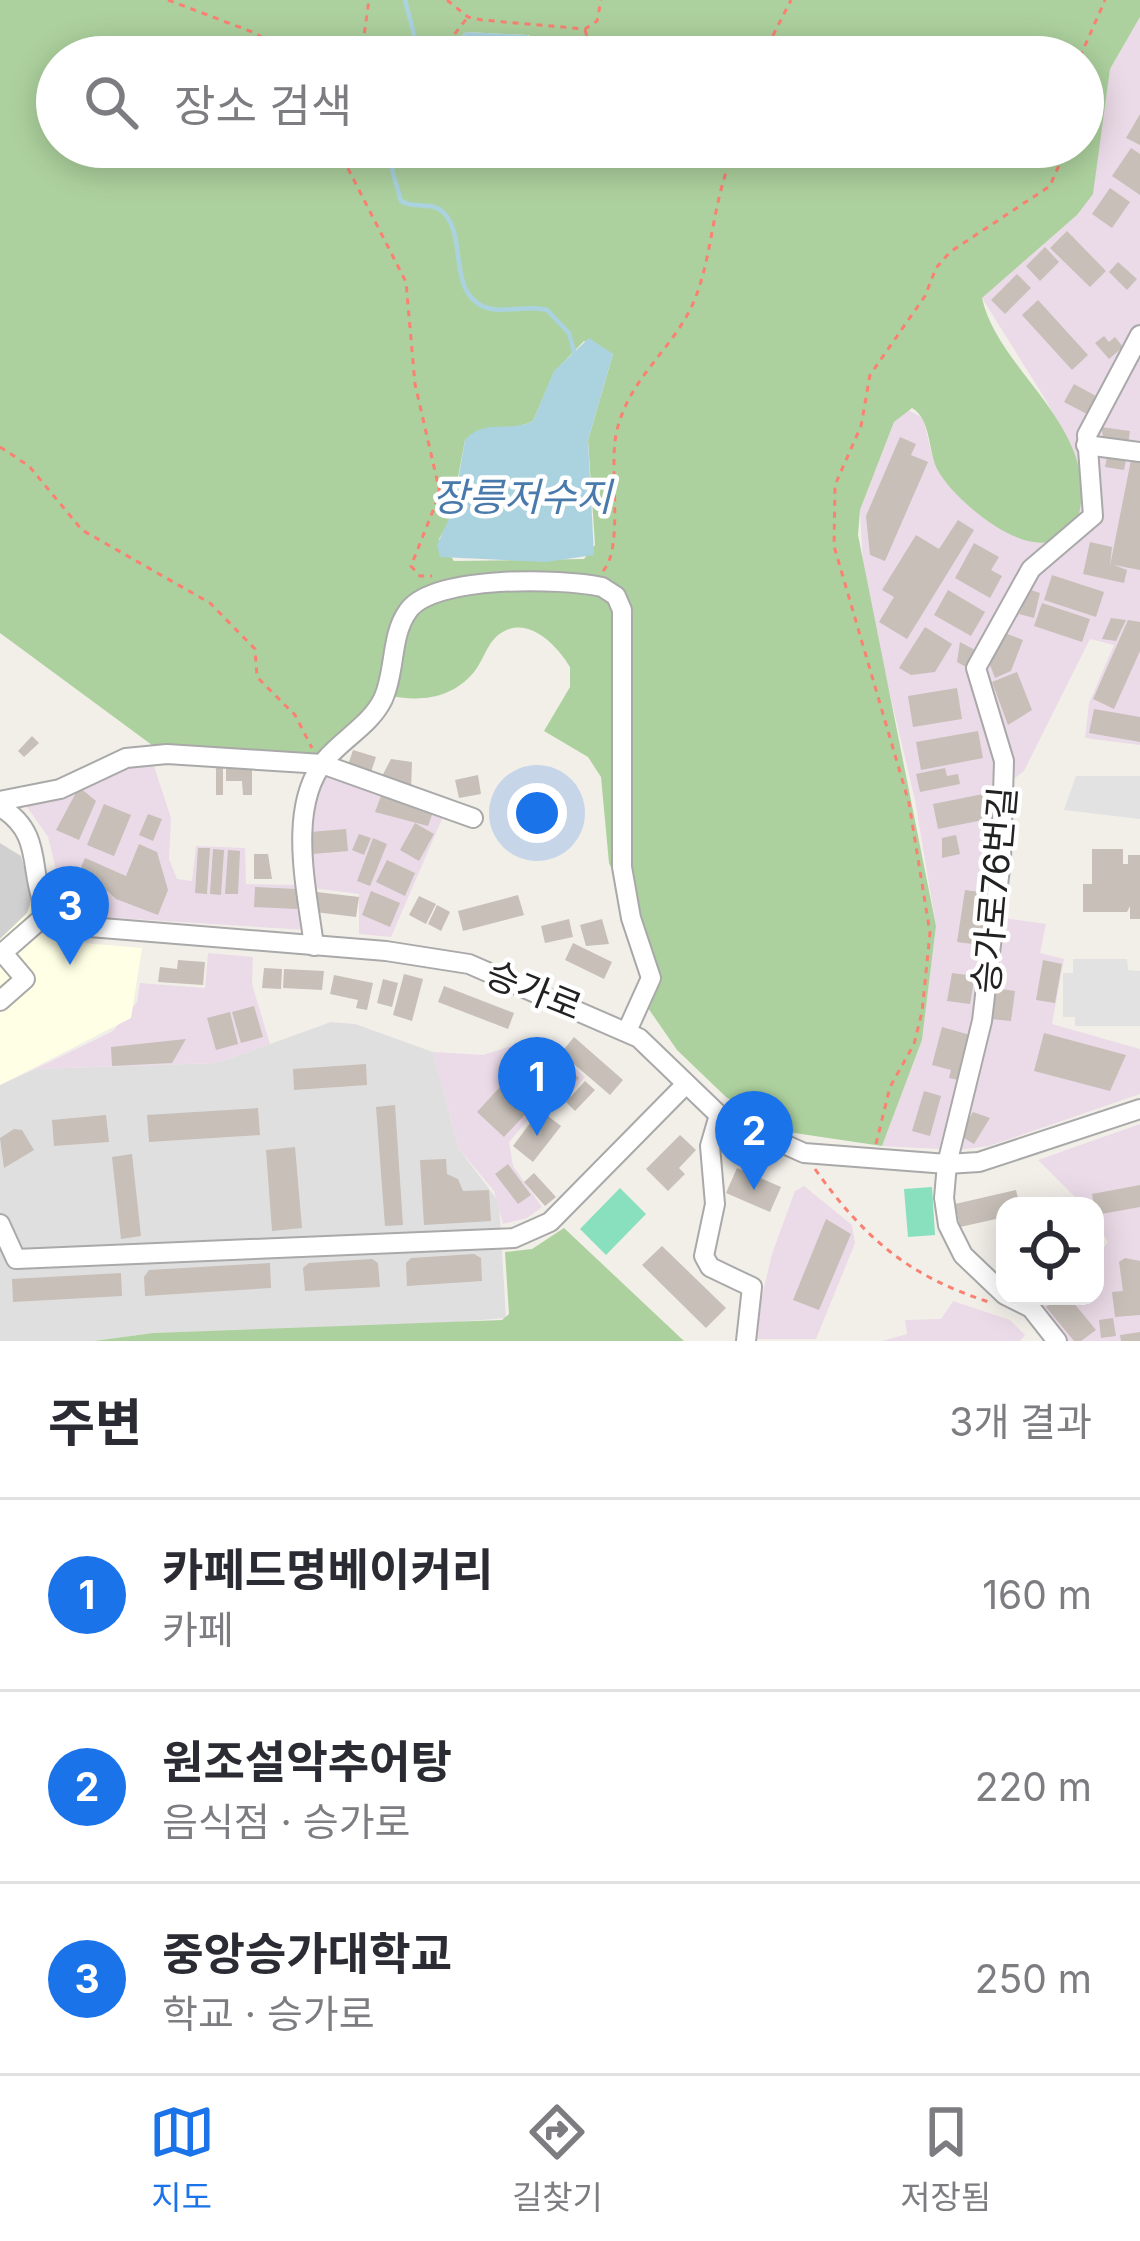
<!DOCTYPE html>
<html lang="ko">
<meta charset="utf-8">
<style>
body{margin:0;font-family:Inter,"Noto Sans KR",sans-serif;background:#f7f7f7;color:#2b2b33}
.controls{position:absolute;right:36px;bottom:36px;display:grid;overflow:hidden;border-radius:24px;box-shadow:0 6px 30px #0003}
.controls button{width:108px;height:108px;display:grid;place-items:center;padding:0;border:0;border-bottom:3px solid #e1e1e2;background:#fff;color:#2b2b33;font:60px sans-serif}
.you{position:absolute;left:537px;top:813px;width:42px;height:42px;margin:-30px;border:9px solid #fff;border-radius:50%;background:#1a73e8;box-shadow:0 0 0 18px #1a73e833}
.badge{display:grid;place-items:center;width:78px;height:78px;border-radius:50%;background:#1a73e8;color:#fff;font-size:39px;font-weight:700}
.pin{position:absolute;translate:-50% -99px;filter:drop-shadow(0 3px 6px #0008)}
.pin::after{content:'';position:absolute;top:63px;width:42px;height:36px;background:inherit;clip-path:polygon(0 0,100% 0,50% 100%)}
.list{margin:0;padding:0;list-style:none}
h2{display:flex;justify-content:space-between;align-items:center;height:156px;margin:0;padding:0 48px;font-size:51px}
h2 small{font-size:39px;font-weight:400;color:#7c7c81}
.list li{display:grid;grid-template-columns:78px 1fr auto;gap:36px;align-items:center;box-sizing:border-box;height:192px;padding:0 48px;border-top:3px solid #e1e1e2}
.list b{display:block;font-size:45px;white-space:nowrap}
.list p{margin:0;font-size:39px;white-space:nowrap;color:#7c7c81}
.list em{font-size:39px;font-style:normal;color:#7c7c81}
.icon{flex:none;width:66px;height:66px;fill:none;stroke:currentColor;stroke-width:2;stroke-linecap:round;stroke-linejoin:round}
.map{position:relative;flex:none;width:1140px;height:1341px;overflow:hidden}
.search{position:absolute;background:#fff;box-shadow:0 6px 30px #0003;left:36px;right:36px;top:36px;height:132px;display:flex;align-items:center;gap:30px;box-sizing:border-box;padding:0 42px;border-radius:66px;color:#7c7c81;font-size:45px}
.sheet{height:732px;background:#fff}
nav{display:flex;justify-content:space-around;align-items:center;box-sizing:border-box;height:168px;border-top:3px solid #e1e1e2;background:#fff;font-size:33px;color:#7c7c81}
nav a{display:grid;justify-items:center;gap:6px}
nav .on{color:#1a73e8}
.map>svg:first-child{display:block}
.residential{fill:#e0dfdf}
.industrial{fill:#ebdbe8}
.education{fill:#ffffe5}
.religious{fill:#d0d0d0}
.forest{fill:#add19e;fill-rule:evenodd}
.pitch{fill:#88e0be}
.parking{fill:#e2e2e2}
.water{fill:#aad3df}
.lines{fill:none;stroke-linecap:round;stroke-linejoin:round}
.stream{stroke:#aad3df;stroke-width:4.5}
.building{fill:#c7bfb8}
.minor-casing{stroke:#a9a9a9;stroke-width:22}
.path{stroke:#fa8072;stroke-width:3;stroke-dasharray:6 6;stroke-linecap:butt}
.minor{stroke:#fff;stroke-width:18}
.labels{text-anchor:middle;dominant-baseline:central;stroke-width:9;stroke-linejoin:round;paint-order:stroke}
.street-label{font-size:36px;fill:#222;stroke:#fff}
.water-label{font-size:39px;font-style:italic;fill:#4a7aab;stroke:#fff}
</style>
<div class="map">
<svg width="1140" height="1341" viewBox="0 0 1140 1341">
<rect width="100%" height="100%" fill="#f2efe9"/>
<!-- residential -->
<polygon class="residential" points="331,1022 355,1024 433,1052 459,1149 499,1202 506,1318 393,1327 153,1333 94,1341 0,1341 0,1085 35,1069 217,1063"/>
<!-- industrial -->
<g class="industrial">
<polygon points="1140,17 1140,745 1085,738 1089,703 1114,645 1090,639 1024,771 1010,782 991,916 1046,924 1040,953 1064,959 1052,1024 1140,1049 1140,1094 989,1146 958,1150 882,1146 922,1040 936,926 915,800 864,584 860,510 894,422 906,409 923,418 934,463 956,493 1017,536 1074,456 1047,402 982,298 1077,215 1092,194 1110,69"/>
<polygon points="152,760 171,818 169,859 177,879 192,881 196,846 245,848 246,884 302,885 306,930 100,917 82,914 64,902 48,837 23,801 112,768"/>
<polygon points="323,772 445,812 391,937 359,934 359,894 312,888 309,815"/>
<polygon points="208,953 253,957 252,984 270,1044 217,1063 35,1069 113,1031 137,1002 140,983 205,988"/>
<polygon points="539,1037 585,1077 569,1095 544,1101 509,1142 513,1166 542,1207 527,1218 503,1224 494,1191 459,1149 433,1052 483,1055"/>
<polygon points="1140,1124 1140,1341 1063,1341 1035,1302 1044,1296 1095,1296 1095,1260 1108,1242 1095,1219 1095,1206 1084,1206 1038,1160"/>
<polygon points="804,1186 852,1225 855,1243 816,1339 752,1339 772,1254 795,1191"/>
<polygon points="953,1301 1010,1320 1025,1335 1020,1341 882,1341 907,1334 905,1320 941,1319"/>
</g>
<!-- education -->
<polygon class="education" points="0,843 21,856 38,912 55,933 84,943 142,948 131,1018 0,1085"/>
<!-- religious -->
<polygon class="religious" points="0,843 21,856 33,896 27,913 0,939"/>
<!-- forest -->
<g class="forest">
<path d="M0,0h1140v17l-30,52 -17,125 -16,21 -95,83c16,73 117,128 97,216l-31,28c-35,7 -95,-43 -111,-73 -9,-19 -6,-50 -25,-61l-18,14 -34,88 -2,25 78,391 -14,114 -40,106 -101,-15 -55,-34 -49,-47 -29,-42 -29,-123 -10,-22 -8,-86 -13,-20 -44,-26 26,-44v-20c-13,-22 -42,-52 -69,-34 -14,9 -17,27 -27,39 -23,28 -56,30 -88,23l-66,58 -12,3 -152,-8 -156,-115zM466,32l62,3 45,22h510v90h-1026v-90h399l2,-18zM584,341l29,13 -25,86 7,105 -11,14 -130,2 -15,-22 11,-19 15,-80c24,-17 44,-7 68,-19l21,-49z"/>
<polygon points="564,1228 684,1341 94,1341 153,1333 502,1320 509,1314 505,1252 532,1249"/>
</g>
<!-- pitch -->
<g class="pitch">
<polygon points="932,1187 935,1235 908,1237 904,1189"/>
<polygon points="620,1188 646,1214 606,1255 580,1229"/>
</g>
<!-- parking -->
<g class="parking">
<polygon points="1076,776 1140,776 1140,819 1064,810"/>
<polygon points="1073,959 1127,959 1128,970 1140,971 1140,1026 1075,1026 1075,1017 1063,1017 1063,973 1073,973"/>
</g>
<!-- water -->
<g class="water">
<polygon points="466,32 527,35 573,57 456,57 458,39"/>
<path d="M589,338l24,16 -25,86 6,115 -48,7 -106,-5 -3,-12 16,-35 12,-70c20,-22 44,-7 68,-19l21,-50z"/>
</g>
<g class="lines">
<!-- stream -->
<g class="stream">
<polyline points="405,0 416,42 426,57"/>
<path d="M401,147l-9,23 9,31c15,9 30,-1 43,12 23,25 4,75 38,93 18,9 45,-2 65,4l22,23 6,22"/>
</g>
</g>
<!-- building -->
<g class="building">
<polygon points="1140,114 1140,145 1126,138"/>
<polygon points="1131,148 1140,154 1140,195 1112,176"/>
<polygon points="1110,188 1130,202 1112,228 1092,214"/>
<polygon points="1067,231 1106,271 1090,287 1050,248"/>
<polygon points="1045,247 1059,262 1040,281 1026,266"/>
<polygon points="1118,262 1137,279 1127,290 1109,272"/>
<polygon points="1017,274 1031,288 1005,314 991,300"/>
<polygon points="1038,300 1088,355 1072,370 1022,315"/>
<polygon points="1104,336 1109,342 1115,337 1123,347 1109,359 1095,343"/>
<polygon points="1074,384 1096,396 1087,414 1064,402"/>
<polygon points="1101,427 1130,431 1128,444 1104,441"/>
<polygon points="900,437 916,444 911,455 928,462 885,561 870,555 866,516"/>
<polygon points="1107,457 1126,460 1124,470 1105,467"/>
<polygon points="1131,460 1140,462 1140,570 1114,565 1127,570 1124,583 1083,574 1090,542 1112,547 1110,566"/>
<polygon points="958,520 974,530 907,639 879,622 894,597 882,590 916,535 939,549"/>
<polygon points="974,543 999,557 991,570 1002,576 990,598 955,578"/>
<polygon points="1052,575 1104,592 1096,617 1044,600"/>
<polygon points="948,590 985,612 971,636 934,615"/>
<polygon points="1031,590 1040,593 1034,618 1019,614"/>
<polygon points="1042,603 1090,619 1082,642 1034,626"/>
<polygon points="1111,618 1126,620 1116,641 1102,639"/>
<polygon points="1128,620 1140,622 1140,651 1114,709 1093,699"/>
<polygon points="925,627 952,644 935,672 911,675 899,668"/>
<polygon points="1002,632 1023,640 1011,671 995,678 990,665"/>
<polygon points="960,642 975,650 966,667 957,662"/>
<polygon points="1017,672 1032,710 1008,725 992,682"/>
<polygon points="957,688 962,719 913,727 908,696"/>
<polygon points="1094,709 1140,717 1140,742 1089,733"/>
<polygon points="978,731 983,758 921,770 916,742"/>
<polygon points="32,736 39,743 24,757 18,751"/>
<polygon points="353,750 376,757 371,772 348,765"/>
<polygon points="391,759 412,762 411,791 380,780"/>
<rect x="216" y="767" width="7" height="28"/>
<polygon points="252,768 252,795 243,795 242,781 226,781 226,769"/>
<polygon points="945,768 947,776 958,774 960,784 920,792 916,774"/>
<polygon points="478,775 481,794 459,798 455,780"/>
<polygon points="79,787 96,801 79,840 56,830"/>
<polygon points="382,793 433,812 428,826 375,812"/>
<polygon points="983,794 988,819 938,829 933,804"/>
<polygon points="104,804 131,815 114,856 87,845"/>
<polygon points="148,814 162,819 153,841 139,835"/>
<polygon points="415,823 434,834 419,861 400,850"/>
<polygon points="346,829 348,851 312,854 310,832"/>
<polygon points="359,834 371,838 364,855 352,850"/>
<polygon points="956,835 960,854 942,858 942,838"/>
<polygon points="373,838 387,844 370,886 357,881"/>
<polygon points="139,844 157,852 168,890 158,915 116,899 81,867 85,858 126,876"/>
<polygon points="198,848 210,848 207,894 195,893"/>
<polygon points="213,849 224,850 221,895 210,894"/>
<polygon points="1092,849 1123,849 1123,864 1128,864 1128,855 1140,855 1140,919 1130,919 1130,906 1127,912 1083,912 1083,884 1092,884"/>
<polygon points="228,850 240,851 238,894 225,894"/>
<polygon points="254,854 268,854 272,879 254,879"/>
<polygon points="387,860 415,873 405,896 376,882"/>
<polygon points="88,879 104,895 93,906 78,891"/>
<polygon points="255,887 297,889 297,909 254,907"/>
<polygon points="965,890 987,893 980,945 957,942"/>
<polygon points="371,891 400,903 390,927 362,915"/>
<polygon points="317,892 359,897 356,917 315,912"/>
<polygon points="518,895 524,915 463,931 458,911"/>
<polygon points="419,896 436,904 426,924 409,915"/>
<polygon points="437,905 450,912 441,931 428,924"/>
<polygon points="569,919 573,937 545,943 541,926"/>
<polygon points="602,919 609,944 586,946 580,925"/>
<polygon points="573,943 612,962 604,979 565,960"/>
<polygon points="178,960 205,962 203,985 158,982 160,967 177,969"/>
<polygon points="1043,960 1062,964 1055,1003 1036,1000"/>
<polygon points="264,968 282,969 281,989 262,988"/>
<polygon points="284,969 324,971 322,990 283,988"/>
<polygon points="952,973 975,976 970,1004 947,1001"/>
<polygon points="404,974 423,979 412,1021 393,1015"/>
<polygon points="334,975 373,983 367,1010 356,1008 358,1000 330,994"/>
<polygon points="383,979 398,983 392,1007 377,1003"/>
<polygon points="444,986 514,1013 508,1029 438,1002"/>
<polygon points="995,988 1015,991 1011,1021 991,1019"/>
<polygon points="254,1006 263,1037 241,1043 232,1012"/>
<polygon points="230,1012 238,1044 216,1050 207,1018"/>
<polygon points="942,1027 970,1035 959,1080 949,1078 951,1070 932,1065"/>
<polygon points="1044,1033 1126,1055 1110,1091 1034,1071"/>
<polygon points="574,1037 623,1080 610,1095 561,1053"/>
<polygon points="186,1039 172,1063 112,1066 111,1047"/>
<polygon points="548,1049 579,1078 564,1094 538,1069 548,1058 543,1054"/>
<polygon points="522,1063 550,1088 504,1137 477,1112"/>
<polygon points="366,1064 367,1085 294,1090 293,1069"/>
<polygon points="585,1081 595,1090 575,1111 566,1102"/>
<polygon points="924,1091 941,1096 930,1136 912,1131"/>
<polygon points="395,1105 403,1225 385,1226 376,1107"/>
<polygon points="258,1108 260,1135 149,1142 147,1115"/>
<polygon points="540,1110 561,1126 533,1162 513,1146"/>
<polygon points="973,1112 990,1118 974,1144 959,1135"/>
<polygon points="106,1115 109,1142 54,1146 52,1120"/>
<polygon points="14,1129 22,1130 34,1150 4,1168 0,1138"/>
<polygon points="680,1135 696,1150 679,1168 685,1174 668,1191 646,1169"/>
<polygon points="295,1147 302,1228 272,1231 266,1150"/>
<polygon points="132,1154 141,1236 121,1239 112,1157"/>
<polygon points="446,1159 447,1174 458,1179 463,1191 489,1190 491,1221 424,1225 420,1160"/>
<polygon points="508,1164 531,1195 518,1204 495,1174"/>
<polygon points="737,1168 781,1187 770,1212 726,1193"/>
<polygon points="534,1173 556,1197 545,1206 524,1182"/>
<polygon points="1140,1185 1140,1207 1096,1215 1092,1194"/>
<polygon points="1016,1190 1020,1206 1005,1206 1005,1217 960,1227 955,1204"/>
<polygon points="826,1219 851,1234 819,1310 793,1300"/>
<polygon points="662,1246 726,1308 706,1328 642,1265"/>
<polygon points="474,1254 481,1258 482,1281 407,1286 406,1263 411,1258"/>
<polygon points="1125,1258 1140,1261 1140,1315 1115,1317 1112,1292 1123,1291 1119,1262"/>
<polygon points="372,1259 378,1263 380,1287 305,1291 303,1268 309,1263"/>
<polygon points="270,1263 271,1288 145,1296 144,1277 149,1270"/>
<polygon points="121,1273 122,1296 13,1302 12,1279"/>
<polygon points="1060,1296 1068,1296 1096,1330 1081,1341 1074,1341 1046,1307"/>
<polygon points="1113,1318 1116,1336 1101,1338 1099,1320"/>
<polygon points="1140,1332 1140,1341 1121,1341 1120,1335"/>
</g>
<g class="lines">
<!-- minor casing -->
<g class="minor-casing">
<g id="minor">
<polyline points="1086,445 1140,452"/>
<polyline points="0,801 60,789 126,758 167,754 322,764 473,818"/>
<path d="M0,807c56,32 16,90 65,118l321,26 83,13 170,74 80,77 85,38 143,11 32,-2 161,-53"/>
<path d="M314,946c-7,-56 -28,-140 12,-187 18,-21 45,-35 57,-60 13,-28 7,-63 25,-88 24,-36 154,-33 194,-24l14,9 6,14v257l9,51 20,60 -24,53"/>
<polyline points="0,955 48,913"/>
<polyline points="0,1001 25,979 3,953"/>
<polyline points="719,1115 710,1146 715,1204 704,1256 710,1267 752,1287 746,1341"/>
<polyline points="0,1224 16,1259 514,1238 550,1222 686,1084"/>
<polyline points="1005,1295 963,1255 948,1225 944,1198 947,1164 982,1021 1001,860 1004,761 976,668 1031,569 1093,516 1087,435 1140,335"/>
<polyline points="1007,1296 1031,1308 1057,1341"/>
</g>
</g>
<!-- path -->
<g class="path">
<polyline points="168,0 255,33 292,57"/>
<polyline points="447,0 468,17 482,20 585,29 597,21 601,0"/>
<polyline points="585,30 593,57"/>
<polyline points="361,57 369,0"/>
<polyline points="450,57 453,36 468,17"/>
<polyline points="762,57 791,0"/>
<polyline points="1080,57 1105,0"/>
<polyline points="337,147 406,282 415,384 440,493 411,566 420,576 432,576"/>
<polyline points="0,447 29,466 82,530 210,603 255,649 257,677 295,715 312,748"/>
<path d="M603,571c21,-23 6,-101 13,-136 11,-57 58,-85 79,-136 19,-49 17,-101 41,-152"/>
<polyline points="876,1144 890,1087 914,1044 922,1012 930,933 909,803 834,546 835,485 861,426 870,375 925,296 936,268 950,252 1050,186 1067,147"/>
<path d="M815,1169c49,69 93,107 174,133"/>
</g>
<!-- minor -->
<use href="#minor" class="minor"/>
</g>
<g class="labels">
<!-- street labels -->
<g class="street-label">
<text transform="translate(994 890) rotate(-85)">승가로76번길</text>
<text transform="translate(534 990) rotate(22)">승가로</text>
</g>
<!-- water labels -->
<g class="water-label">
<text x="522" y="496">장릉저수지</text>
</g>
</g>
</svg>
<div class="controls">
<button><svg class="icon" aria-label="locate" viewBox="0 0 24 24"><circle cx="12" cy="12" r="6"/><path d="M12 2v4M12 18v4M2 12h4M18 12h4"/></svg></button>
</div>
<div class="you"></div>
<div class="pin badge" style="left:537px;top:1136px">1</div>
<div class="pin badge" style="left:754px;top:1190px">2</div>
<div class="pin badge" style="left:70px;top:965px">3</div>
<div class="search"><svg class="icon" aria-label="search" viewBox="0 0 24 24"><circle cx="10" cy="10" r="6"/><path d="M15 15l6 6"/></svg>장소 검색</div>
</div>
<section class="sheet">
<h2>주변<small>3개 결과</small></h2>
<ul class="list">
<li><span class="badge">1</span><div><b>카페드명베이커리</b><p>카페</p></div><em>160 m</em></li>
<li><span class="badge">2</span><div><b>원조설악추어탕</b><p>음식점 · 승가로</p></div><em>220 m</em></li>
<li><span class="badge">3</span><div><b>중앙승가대학교</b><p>학교 · 승가로</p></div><em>250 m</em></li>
</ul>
</section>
<nav>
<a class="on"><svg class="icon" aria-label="map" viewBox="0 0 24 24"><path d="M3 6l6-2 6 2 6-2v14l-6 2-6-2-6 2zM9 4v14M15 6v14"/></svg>지도</a>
<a><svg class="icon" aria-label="directions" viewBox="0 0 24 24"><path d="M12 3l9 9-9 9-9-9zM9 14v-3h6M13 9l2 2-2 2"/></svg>길찾기</a>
<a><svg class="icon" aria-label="saved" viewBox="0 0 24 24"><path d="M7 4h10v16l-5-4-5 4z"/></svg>저장됨</a>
</nav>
